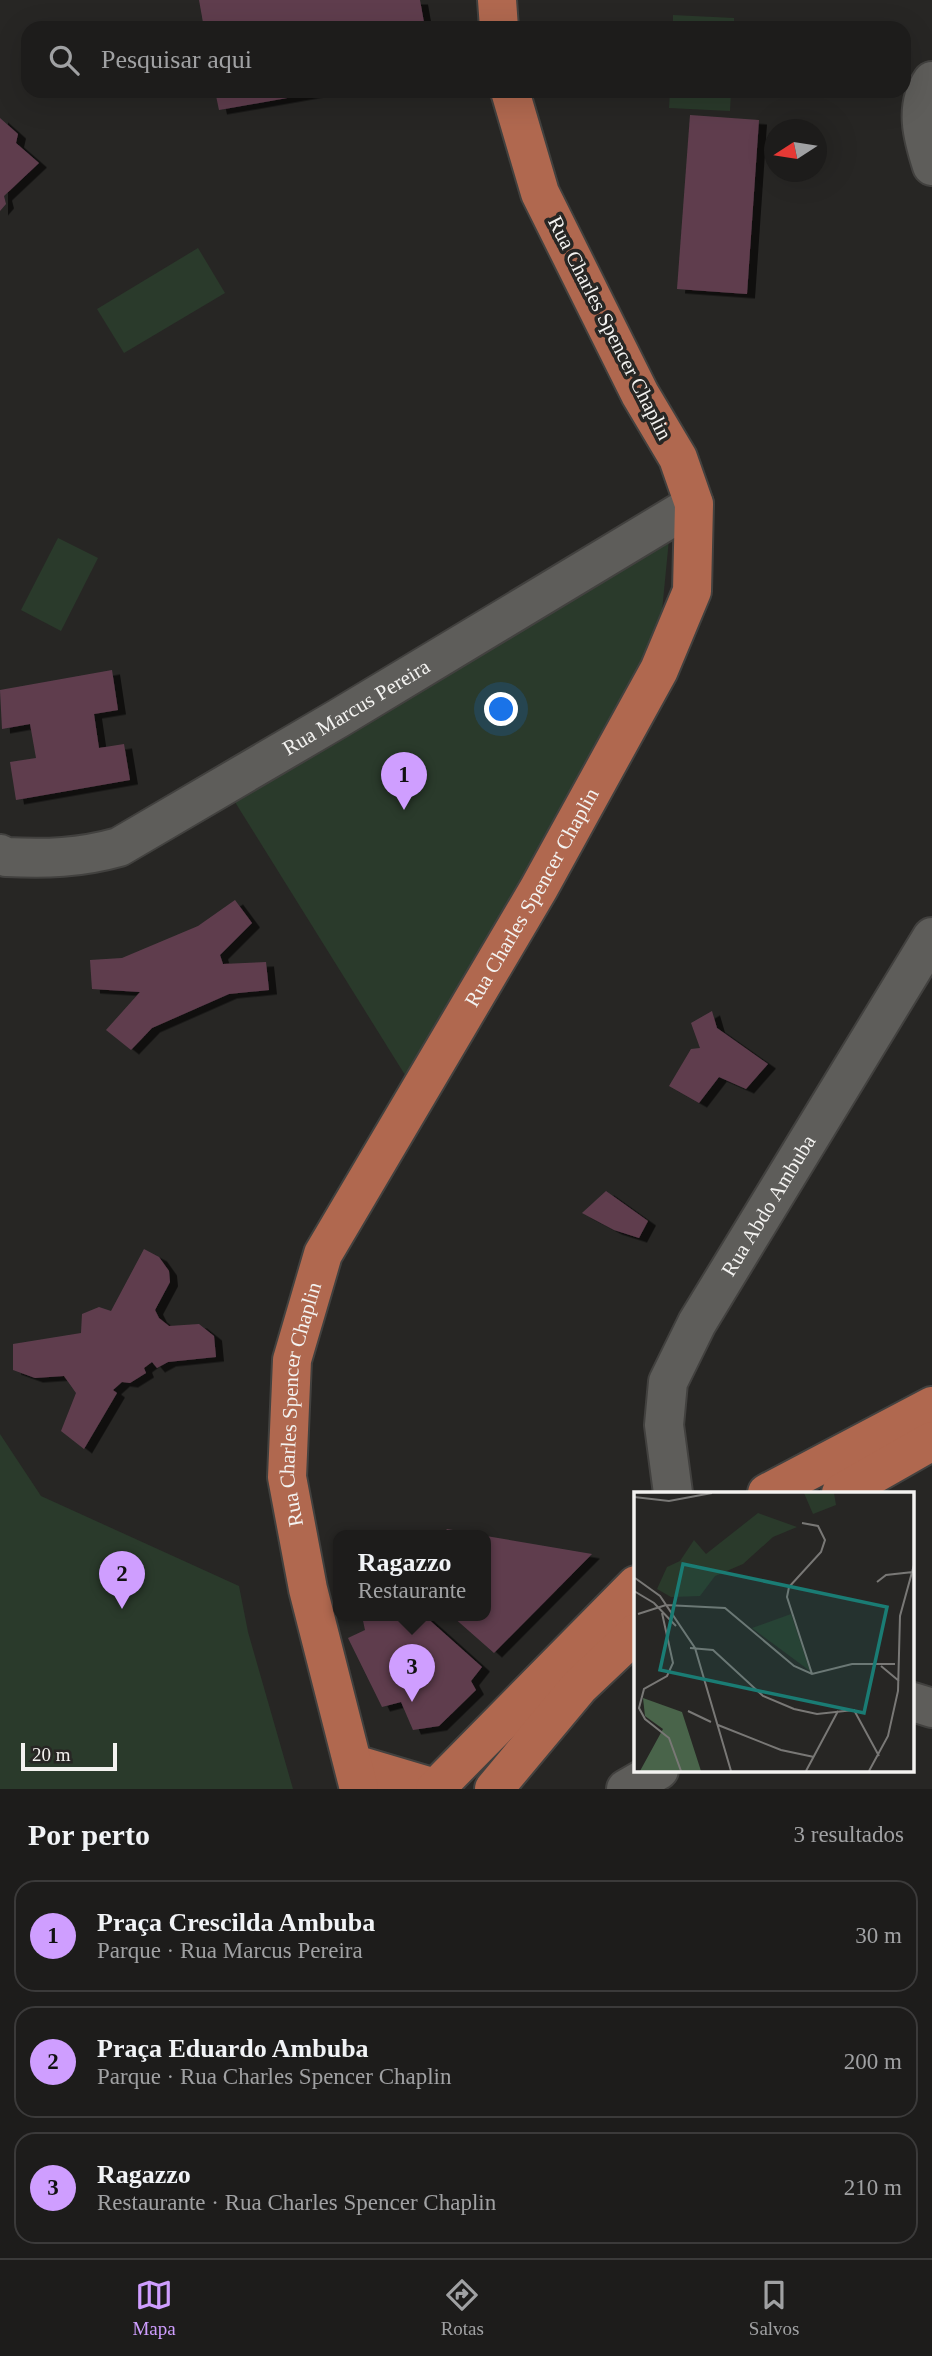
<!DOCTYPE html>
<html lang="pt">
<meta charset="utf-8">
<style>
body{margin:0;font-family:Georgia,serif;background:#252524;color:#f1f3f6}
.compass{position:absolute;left:764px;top:119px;width:63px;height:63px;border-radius:50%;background:#1d1c1b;box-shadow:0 7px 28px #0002;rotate:258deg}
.scale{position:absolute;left:21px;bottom:18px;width:96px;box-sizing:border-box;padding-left:7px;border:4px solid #f3f2f0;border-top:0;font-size:19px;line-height:24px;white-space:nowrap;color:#f3f2f0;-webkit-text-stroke:5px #272624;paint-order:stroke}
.you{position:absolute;left:502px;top:710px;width:24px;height:24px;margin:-18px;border:5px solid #fff;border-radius:50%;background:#1a73e8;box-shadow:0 0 0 10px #1a73e833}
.badge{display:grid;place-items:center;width:46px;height:46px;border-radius:50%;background:#cf9eff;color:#111;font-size:23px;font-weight:700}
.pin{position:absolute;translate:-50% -58px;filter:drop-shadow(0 2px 4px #0008)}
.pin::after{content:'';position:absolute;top:37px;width:24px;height:21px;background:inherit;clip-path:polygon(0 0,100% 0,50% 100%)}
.popup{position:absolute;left:333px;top:1530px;width:158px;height:91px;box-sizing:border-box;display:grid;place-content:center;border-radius:14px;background:#1d1c1b;filter:drop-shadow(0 2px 5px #0005);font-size:23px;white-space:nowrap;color:#a0a1a3}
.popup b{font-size:26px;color:#f1f3f6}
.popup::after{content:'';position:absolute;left:50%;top:100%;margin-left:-14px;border:14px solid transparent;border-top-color:#1d1c1b}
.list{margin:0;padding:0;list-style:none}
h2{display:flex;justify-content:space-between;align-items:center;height:91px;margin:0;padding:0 28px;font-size:30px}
h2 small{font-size:23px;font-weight:400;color:#a0a1a3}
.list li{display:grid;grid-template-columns:46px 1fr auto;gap:21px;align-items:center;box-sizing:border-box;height:112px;margin:0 14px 14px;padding:0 14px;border:2px solid #3b3a3a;border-radius:21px}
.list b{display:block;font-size:26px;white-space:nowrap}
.list p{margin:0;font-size:23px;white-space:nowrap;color:#a0a1a3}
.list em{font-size:23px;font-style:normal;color:#a0a1a3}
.icon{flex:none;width:38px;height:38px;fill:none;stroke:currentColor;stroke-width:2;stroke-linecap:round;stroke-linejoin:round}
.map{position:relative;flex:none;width:932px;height:1789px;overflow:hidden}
.search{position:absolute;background:#1d1c1b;box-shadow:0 7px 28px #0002;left:21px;right:21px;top:21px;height:77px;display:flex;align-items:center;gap:18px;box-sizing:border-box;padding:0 24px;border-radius:21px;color:#a0a1a3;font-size:26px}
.sheet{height:469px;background:#1d1c1b}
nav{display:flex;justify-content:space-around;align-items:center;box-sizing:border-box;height:98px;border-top:2px solid #3b3a3a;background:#1d1c1b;font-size:19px;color:#a0a1a3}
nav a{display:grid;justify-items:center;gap:4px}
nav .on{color:#cf9eff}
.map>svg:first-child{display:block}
.green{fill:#2a3a2b}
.building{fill:#5f3e4e;filter:url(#shadow)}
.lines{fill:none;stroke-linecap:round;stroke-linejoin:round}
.minor-casing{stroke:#42413f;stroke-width:42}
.major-casing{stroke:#42413f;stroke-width:42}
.minor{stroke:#5e5d5a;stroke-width:38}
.major{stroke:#b0684f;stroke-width:38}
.labels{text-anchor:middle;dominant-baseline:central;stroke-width:7;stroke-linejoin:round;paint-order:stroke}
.street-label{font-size:21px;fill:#f3f2f0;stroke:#272624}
.inset-road{fill:none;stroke:#797876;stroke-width:2}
.view{fill:#1a7c74;fill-opacity:0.15;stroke:#1a7c74;stroke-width:3.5}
.inset-edge{fill:none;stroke:#f3f2f0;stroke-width:3.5}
</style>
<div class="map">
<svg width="932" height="1789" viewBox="0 0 932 1789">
<defs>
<filter id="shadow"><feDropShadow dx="8" dy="4.5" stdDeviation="0" flood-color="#0009"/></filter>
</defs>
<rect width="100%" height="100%" fill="#272624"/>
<!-- green -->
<g class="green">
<polygon points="673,15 734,18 734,28 673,28"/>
<polygon points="670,91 731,91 730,111 669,108"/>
<polygon points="198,248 225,293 124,353 97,309"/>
<polygon points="670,529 662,611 647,674 415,1091 230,794"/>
<polygon points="58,538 98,558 61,631 21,610"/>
<polygon points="0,1434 41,1496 239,1586 248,1632 293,1789 0,1789"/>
</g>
<!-- building -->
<g class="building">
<polygon points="199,0 420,0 425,28 204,28"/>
<polygon points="215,91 321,91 321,92 219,110"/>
<polygon points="690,115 759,120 747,294 677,289"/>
<polygon points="0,118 18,134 16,143 39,163 4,196 6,204 0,211"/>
<polygon points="112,670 118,710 94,714 99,748 124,744 130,780 16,800 10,762 36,758 30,724 2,729 0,690"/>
<polygon points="235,900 252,923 220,955 223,964 266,962 269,990 229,994 152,1028 131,1050 106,1030 140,992 92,989 90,960 122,958 198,926"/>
<polygon points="712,1011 717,1028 768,1064 746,1089 719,1077 699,1103 669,1086 691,1049 700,1048 691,1023"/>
<polygon points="606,1191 648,1221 639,1238 614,1230 582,1213"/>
<polygon points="144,1249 159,1257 169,1271 170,1282 155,1310 159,1318 169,1326 199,1324 214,1336 216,1357 168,1362 157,1368 152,1362 144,1368 146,1373 130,1383 122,1382 113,1390 117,1393 84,1449 61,1431 76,1393 64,1376 35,1378 13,1370 13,1344 81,1333 82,1314 99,1307 111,1311"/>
<polygon points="447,1529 477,1534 477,1536 441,1536"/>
<polygon points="486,1536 592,1554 494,1653 452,1616 486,1616"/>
<polygon points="362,1616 425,1616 482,1667 471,1681 476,1690 439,1726 413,1730 401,1702 382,1707 348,1638 365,1630"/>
</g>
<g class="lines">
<!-- minor casing -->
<g class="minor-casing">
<g id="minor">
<path d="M932,81c-18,26 -9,57 0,85"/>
<path id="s1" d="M0,854l6,3c40,2 74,1 113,-10l220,-129 355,-214"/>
<path id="s2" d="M673,1493l-9,-68 4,-43 29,-59 235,-386"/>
<polyline points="913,1702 932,1708"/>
<polyline points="626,1789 659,1770"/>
</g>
</g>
<!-- major casing -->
<g class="major-casing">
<g id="major">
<polyline points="497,0 499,28"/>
<polyline points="767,1493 932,1406"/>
<polyline points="841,1493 932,1441"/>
<polyline points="364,1767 438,1789"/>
<path id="s3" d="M359,1789l-51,-200 -21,-112 5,-117 31,-106 216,-366 120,-218 33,-79 2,-87 -16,-46 -38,-64 -100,-201 -30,-102"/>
<polyline points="435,1789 636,1585"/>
<polyline points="494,1789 579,1687 636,1633"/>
</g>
</g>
<!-- minor -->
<use href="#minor" class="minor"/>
<!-- major -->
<use href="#major" class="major"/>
</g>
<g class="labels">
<!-- street labels -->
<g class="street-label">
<text transform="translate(610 328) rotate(63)">Rua Charles Spencer Chaplin</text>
<text stroke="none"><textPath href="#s1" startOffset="396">Rua Marcus Pereira</textPath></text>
<text stroke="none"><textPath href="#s3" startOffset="961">Rua Charles Spencer Chaplin</textPath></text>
<text stroke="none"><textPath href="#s2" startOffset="315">Rua Abdo Ambuba</textPath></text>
<text stroke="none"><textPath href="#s3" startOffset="394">Rua Charles Spencer Chaplin</textPath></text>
</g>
</g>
<!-- overview -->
<g transform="translate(634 1492)">
<rect width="280" height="280" fill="#272624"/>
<path d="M170,1h30l2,12 -23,9zM124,21l39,14 -24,10 -30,27 -28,12 -15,20 -29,1 -14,-8 10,-22 13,-6 14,-21 12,14zM157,122l19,57 -58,-43z" fill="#2a3a2b"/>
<path d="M9,206l39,14 19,59h-61l23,-42 -18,-13z" fill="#49644a"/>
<path class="inset-road" d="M0,5l35,4 43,-8M168,31l16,3 7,14 -4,12 -32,35 -2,10 25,77M1,86l25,18 35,52 36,123M243,90l9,-7 27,-3M0,99l20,12 22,23M28,121l11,50 -6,13 -23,13 -5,19 6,11 24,19 12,33M4,122l28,-9 59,3 69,58 18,8 40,-10h43M56,156l23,2 50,46 31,13 23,5 37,-4 25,46M247,174l18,15M54,219l23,11M84,233l63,25 33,7M172,279l32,-60M235,279l19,-35 10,-45 2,-75 14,-51"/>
<path class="view" d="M49,72l204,43 -23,106 -204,-43z"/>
<rect width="280" height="280" class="inset-edge"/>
</g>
</svg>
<svg class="compass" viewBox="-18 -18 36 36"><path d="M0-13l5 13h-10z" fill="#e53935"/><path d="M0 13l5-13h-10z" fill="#a0a1a3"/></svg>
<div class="scale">20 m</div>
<div class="you"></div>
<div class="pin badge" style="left:404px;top:810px">1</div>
<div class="pin badge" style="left:122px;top:1609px">2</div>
<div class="pin badge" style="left:412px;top:1702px">3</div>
<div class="popup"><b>Ragazzo</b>Restaurante</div>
<div class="search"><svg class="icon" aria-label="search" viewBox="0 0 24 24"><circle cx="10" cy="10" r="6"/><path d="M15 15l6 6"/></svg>Pesquisar aqui</div>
</div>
<section class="sheet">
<h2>Por perto<small>3 resultados</small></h2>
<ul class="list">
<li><span class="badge">1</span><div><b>Praça Crescilda Ambuba</b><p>Parque · Rua Marcus Pereira</p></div><em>30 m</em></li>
<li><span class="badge">2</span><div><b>Praça Eduardo Ambuba</b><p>Parque · Rua Charles Spencer Chaplin</p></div><em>200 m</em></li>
<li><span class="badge">3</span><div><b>Ragazzo</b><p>Restaurante · Rua Charles Spencer Chaplin</p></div><em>210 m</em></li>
</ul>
</section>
<nav>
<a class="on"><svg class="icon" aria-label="map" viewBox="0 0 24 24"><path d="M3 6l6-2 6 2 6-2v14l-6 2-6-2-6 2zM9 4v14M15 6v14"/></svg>Mapa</a>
<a><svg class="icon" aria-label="directions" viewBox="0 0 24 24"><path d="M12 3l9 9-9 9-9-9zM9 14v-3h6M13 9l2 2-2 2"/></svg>Rotas</a>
<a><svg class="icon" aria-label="saved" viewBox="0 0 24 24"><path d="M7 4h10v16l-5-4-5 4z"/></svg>Salvos</a>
</nav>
